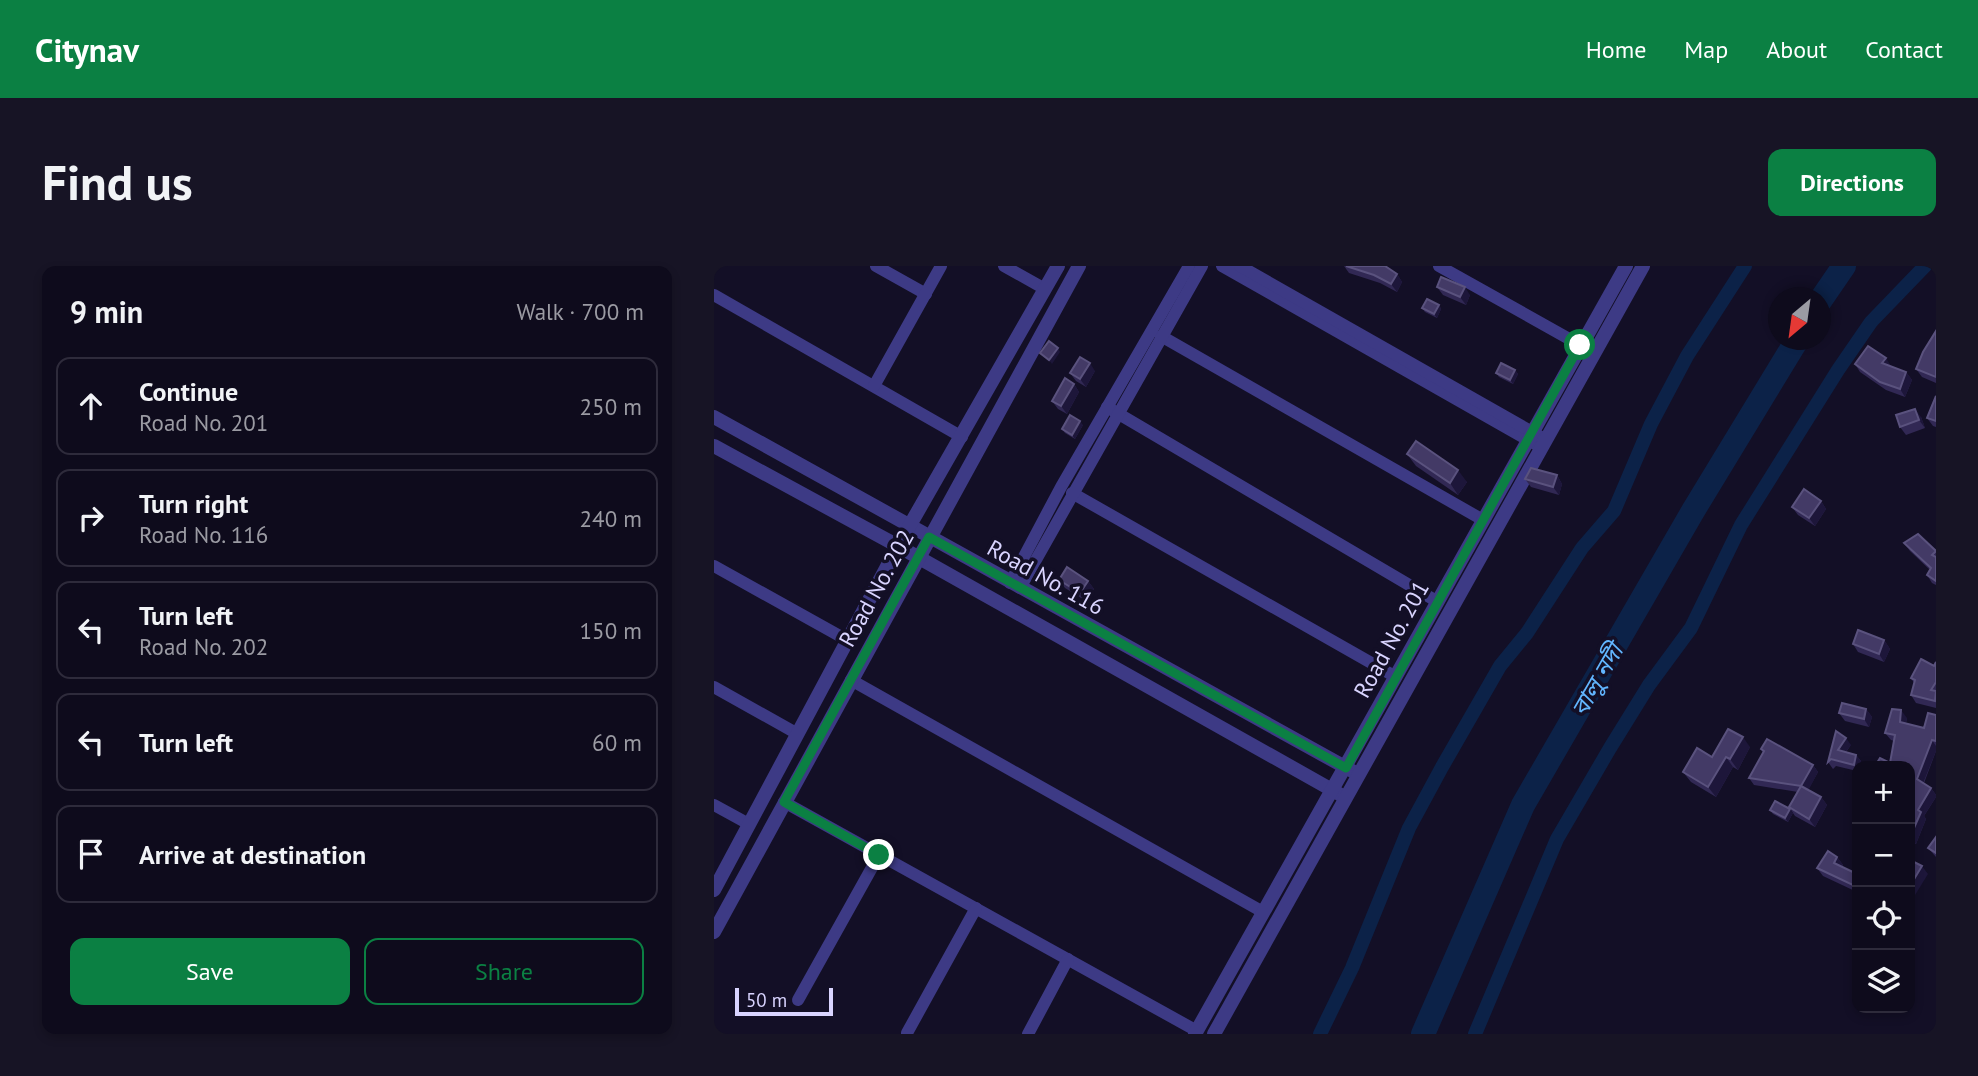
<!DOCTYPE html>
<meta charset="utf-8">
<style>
body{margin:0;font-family:"PT Sans","Noto Sans Bengali",sans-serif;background:#171425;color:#f1f3f6}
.controls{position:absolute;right:21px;bottom:21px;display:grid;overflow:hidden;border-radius:14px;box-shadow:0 4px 10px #0003}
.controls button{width:63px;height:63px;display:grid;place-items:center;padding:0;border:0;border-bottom:2px solid #2e2b3b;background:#0e0b1c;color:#f1f3f6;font:35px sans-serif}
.compass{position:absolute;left:1054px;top:21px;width:63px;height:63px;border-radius:50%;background:#0e0b1c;box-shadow:0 4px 10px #0003;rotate:209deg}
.scale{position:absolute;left:21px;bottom:18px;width:98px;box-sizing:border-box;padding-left:7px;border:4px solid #d9d4ff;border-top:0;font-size:19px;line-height:24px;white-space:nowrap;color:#d9d4ff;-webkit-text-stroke:5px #130f26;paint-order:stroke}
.stop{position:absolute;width:21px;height:21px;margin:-16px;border:5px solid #0b8043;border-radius:50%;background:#fff}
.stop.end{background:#0b8043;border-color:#fff;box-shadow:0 2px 7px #0008}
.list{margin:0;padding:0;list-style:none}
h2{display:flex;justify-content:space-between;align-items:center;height:91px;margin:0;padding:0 28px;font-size:30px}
h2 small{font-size:23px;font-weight:400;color:#9b9ba3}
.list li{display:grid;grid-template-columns:46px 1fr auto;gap:21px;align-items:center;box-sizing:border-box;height:98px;margin:0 14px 14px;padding:0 14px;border:2px solid #2e2b3b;border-radius:14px}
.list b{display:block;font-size:26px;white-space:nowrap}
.list p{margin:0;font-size:23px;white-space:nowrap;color:#9b9ba3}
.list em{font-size:23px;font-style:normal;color:#9b9ba3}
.actions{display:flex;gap:14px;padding:21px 28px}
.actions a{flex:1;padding:16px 0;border:2px solid #0b8043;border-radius:14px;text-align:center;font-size:24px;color:#0b8043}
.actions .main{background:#0b8043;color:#fff}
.icon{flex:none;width:38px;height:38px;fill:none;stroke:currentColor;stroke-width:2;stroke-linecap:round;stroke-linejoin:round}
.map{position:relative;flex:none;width:1222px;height:768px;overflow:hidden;border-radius:14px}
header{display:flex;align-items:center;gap:42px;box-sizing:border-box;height:98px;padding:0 35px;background:#0b8043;color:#fff}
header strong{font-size:33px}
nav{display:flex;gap:38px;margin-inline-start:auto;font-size:24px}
.intro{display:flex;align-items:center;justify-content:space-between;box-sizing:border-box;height:168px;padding:0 42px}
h1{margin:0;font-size:49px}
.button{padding:18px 32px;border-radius:14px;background:#0b8043;color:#fff;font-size:24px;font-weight:700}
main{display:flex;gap:42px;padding:0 42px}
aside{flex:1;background:#0e0b1c;border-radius:14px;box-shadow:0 4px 10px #0003}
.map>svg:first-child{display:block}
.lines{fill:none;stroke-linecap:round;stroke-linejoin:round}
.canal{stroke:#0c2248;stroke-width:14}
.river{stroke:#0c2248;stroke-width:24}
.minor{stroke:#3d3a85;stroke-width:12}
.tertiary{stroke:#3d3a85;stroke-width:14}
.wall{fill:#312854}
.shaded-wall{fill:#1d163a}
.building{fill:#433a66;stroke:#5a527e;stroke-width:2}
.route{stroke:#0b8043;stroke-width:9}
.labels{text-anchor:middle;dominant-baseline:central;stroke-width:7;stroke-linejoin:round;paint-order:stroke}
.street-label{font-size:23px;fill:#d9d4ff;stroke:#130f26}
.water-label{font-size:24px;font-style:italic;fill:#62b6ff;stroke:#130f26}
</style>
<header>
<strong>Citynav</strong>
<nav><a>Home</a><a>Map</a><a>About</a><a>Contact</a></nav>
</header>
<div class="intro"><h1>Find us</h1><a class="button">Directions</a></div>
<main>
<aside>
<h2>9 min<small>Walk · 700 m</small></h2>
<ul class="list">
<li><svg class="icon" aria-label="ahead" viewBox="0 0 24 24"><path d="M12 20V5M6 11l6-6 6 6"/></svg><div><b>Continue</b><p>Road No. 201</p></div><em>250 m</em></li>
<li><svg class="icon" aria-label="right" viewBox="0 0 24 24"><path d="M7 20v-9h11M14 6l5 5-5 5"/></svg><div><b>Turn right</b><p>Road No. 116</p></div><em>240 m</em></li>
<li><svg class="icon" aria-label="left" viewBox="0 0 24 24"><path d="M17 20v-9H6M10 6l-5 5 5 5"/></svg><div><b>Turn left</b><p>Road No. 202</p></div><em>150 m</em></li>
<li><svg class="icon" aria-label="left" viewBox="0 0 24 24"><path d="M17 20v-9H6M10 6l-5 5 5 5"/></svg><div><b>Turn left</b></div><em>60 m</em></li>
<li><svg class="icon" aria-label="arrive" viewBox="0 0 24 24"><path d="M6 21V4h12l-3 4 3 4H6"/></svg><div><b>Arrive at destination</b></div></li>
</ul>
<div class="actions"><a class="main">Save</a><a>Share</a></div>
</aside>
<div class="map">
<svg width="1222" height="768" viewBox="0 0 1222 768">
<rect width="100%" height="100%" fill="#130f26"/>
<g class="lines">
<!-- canal -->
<g class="canal">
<polyline points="606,768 638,702 695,562 728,501 786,400 813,367 868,282 900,245 937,158 973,90 1031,0"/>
<polyline points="761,768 843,573 896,482 935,419 977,362 1027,259 1124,104 1157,56 1211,0"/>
</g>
<!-- river -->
<g class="river">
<polyline points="1106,35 1130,0"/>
<polyline points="709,768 809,539 979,245 1083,74"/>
</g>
<!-- minor -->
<g class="minor">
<polyline points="162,0 212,28"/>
<polyline points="290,0 331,23"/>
<polyline points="508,0 823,179"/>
<polyline points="526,0 827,171"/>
<polyline points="725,0 866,79"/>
<polyline points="0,29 248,171"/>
<polyline points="447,70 769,254"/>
<polyline points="160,120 227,0"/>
<polyline points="393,141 724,336"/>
<polyline points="358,227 682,411"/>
<polyline points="0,300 133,374"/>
<polyline points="296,317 347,221 475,0"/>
<polyline points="306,322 488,0"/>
<polyline points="137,414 549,646"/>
<polyline points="0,421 82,467"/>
<polyline points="70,536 483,765"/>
<polyline points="0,539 33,557"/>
<polyline points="84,734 165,589"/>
<polyline points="193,767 262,642"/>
<polyline points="314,768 354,693"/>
</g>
<!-- tertiary -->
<g class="tertiary">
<polyline points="0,151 640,506"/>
<polyline points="0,180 184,280 627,529"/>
<polyline points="0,624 184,280 344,0"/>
<polyline points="0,666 365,0"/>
<polyline points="481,768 912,0"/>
<polyline points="500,768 929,0"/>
</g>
</g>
<!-- wall -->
<g class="wall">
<polygon points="630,0 683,8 688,16 683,26 666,17 635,7"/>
<polygon points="723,21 756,29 752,39 729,29"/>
<polygon points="725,39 727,43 723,52 711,46 708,42"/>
<polygon points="1222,65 1222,117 1208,111 1202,103"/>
<polygon points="1141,98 1177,100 1192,106 1198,114 1191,131 1172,124 1146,106"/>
<polygon points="801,104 804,108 799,118 785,111 782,107"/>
<polygon points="381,105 372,121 362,115 356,107"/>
<polygon points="360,118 365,126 353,148 344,143 338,135"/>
<polygon points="1222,130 1222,161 1219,160 1213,152"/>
<polygon points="1207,151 1211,162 1192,169 1186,161"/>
<polygon points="369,159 361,173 351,167 348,163"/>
<polygon points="693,188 753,216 744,229 702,200"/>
<polygon points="843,209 848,218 845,229 817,221 811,213"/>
<polygon points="1107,235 1112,243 1101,260 1084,249 1078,241"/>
<polygon points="1190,277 1222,285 1222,319 1218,317 1213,309 1216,304 1196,285"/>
<polygon points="345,314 374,315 380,323 372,335 351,322"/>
<polygon points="1170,374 1176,383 1170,396 1144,386 1139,378"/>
<polygon points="1222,396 1222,442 1202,437 1197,429 1200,417 1197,412 1220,400"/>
<polygon points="1152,443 1158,451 1155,461 1131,455 1125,447"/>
<polygon points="1222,449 1222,485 1210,517 1217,522 1222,529 1222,531 1210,550 1212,553 1202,578 1196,575 1196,500 1176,497 1180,475 1177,474 1171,467 1193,452 1192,457 1210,462"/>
<polygon points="1137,479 1132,486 1142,489 1147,495 1146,500 1143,500 1143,505 1122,500 1119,503 1114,496"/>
<polygon points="1036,481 1024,504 1019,501 1002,531 977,516 969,506 998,491"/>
<polygon points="1047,483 1099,499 1104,506 1094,524 1107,531 1113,539 1101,561 1081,550 1075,541 1084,526 1040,519 1035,512 1049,487"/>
<polygon points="1056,544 1079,547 1074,556 1059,548"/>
<polygon points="1222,571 1222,591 1214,582"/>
<polygon points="1123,591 1129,599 1128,601 1143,608 1143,626 1109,610 1103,602"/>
</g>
<!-- shaded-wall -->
<g class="shaded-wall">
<polygon points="683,8 688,16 683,26 677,18"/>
<polygon points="751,21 756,29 752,39 746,31"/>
<polygon points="725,39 727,43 723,52 720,48"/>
<polygon points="344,82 346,86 338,98 335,94"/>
<polygon points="1172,92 1177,100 1168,97"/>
<polygon points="376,97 381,105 372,121 366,113"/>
<polygon points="801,104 804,108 799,118 796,114"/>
<polygon points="1192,106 1198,114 1191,131 1186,123"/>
<polygon points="360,118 365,126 353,148 347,140"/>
<polygon points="1201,143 1207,151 1211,162 1205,154"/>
<polygon points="366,155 369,159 361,173 358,169"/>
<polygon points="744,204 753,216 744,229 736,217"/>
<polygon points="843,209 848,218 845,229 839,221"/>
<polygon points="1107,235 1112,243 1101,260 1095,252"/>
<polygon points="374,315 380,323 372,335 366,327"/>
<polygon points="1170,374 1176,383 1170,396 1165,388"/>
<polygon points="1152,443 1158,451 1155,461 1150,453"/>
<polygon points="1187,444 1193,452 1191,463 1186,456"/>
<polygon points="1029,471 1036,481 1024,504 1016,493"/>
<polygon points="1132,472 1137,479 1128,491 1124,484"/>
<polygon points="1218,474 1222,480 1222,485 1208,520 1203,513"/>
<polygon points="1142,489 1147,495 1146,500 1143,500 1143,504 1140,499"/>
<polygon points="1012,491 1019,501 1002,531 994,521"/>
<polygon points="1099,499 1104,506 1093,527 1087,520"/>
<polygon points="1217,522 1222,529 1222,531 1210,550 1212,553 1202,578 1196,571 1204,544"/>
<polygon points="1107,531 1113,539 1101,561 1095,553"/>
<polygon points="1076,543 1079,547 1074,556 1071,552"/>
<polygon points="1123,591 1129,599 1125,605 1120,597"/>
<polygon points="1208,600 1214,608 1198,634 1196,631 1196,620"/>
</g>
<!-- building -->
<g class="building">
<polygon points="632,0 671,0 683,8 677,18 660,9"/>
<polygon points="727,11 751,21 746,31 723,21"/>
<polygon points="713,33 725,39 720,48 708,42"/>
<polygon points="1222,65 1222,111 1202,103 1209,86"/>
<polygon points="335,75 344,82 335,94 326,87"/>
<polygon points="1154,80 1172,92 1168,97 1192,106 1186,123 1166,116 1141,98"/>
<polygon points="366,91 376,97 366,113 356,107"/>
<polygon points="787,97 801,104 796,114 782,107"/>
<polygon points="351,112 360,118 347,140 338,135"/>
<polygon points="1222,130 1222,155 1213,152"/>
<polygon points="1201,143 1205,154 1186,161 1182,149"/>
<polygon points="356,149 366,155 358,169 348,163"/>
<polygon points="702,175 744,204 736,217 693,188"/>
<polygon points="817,202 843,209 839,221 811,213"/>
<polygon points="1090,223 1107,235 1095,252 1078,241"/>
<polygon points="1204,268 1222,285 1218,289 1222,291 1222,315 1213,309 1217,302 1190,277"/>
<polygon points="353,301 374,315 366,327 345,314"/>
<polygon points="1144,364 1170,374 1165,388 1139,378"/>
<polygon points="1207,393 1220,400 1222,396 1222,416 1217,424 1222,425 1221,435 1197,429 1201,414 1197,412"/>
<polygon points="1128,437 1152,443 1150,453 1125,447"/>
<polygon points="1178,443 1187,444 1186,456 1210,462 1214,447 1222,449 1222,475 1218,474 1203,513 1217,522 1204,544 1207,546 1196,571 1196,500 1161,500 1166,492 1176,497 1181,469 1171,467"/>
<polygon points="1014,463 1029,471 1016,493 1012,491 994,521 969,506 983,482 998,491"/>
<polygon points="1122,465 1132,472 1124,484 1142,489 1140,499 1117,493 1114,496"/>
<polygon points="1053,473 1099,499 1087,520 1035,512 1050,485 1047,483"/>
<polygon points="1087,520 1107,531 1095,553 1075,541"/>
<polygon points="1061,535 1076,543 1071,552 1056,544"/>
<polygon points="1222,571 1222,587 1214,582"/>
<polygon points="1114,585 1123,591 1120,597 1143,608 1143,621 1103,602"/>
<polygon points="1196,594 1208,600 1196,620"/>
</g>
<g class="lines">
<!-- route -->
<polyline class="route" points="165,589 70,536 215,271 632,502 866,79"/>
</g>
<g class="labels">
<!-- street labels -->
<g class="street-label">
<text transform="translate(332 311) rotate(29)">Road No. 116</text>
<text transform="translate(162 322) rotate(-61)">Road No. 202</text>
<text transform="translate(677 373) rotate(-61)">Road No. 201</text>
</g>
<!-- water labels -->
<g class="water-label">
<text transform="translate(883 414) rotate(-60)">বালু নদী</text>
</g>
</g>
</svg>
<div class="controls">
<button>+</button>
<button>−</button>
<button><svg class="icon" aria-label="locate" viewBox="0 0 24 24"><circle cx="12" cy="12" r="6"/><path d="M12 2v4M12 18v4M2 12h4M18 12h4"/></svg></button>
<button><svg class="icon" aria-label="layers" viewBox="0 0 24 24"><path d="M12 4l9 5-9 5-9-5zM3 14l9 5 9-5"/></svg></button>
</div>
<svg class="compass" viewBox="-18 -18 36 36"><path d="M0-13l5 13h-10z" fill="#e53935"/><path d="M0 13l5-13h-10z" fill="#9b9ba3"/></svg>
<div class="scale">50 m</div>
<div class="stop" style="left:866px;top:79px"></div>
<div class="stop end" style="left:165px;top:589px"></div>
</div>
</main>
